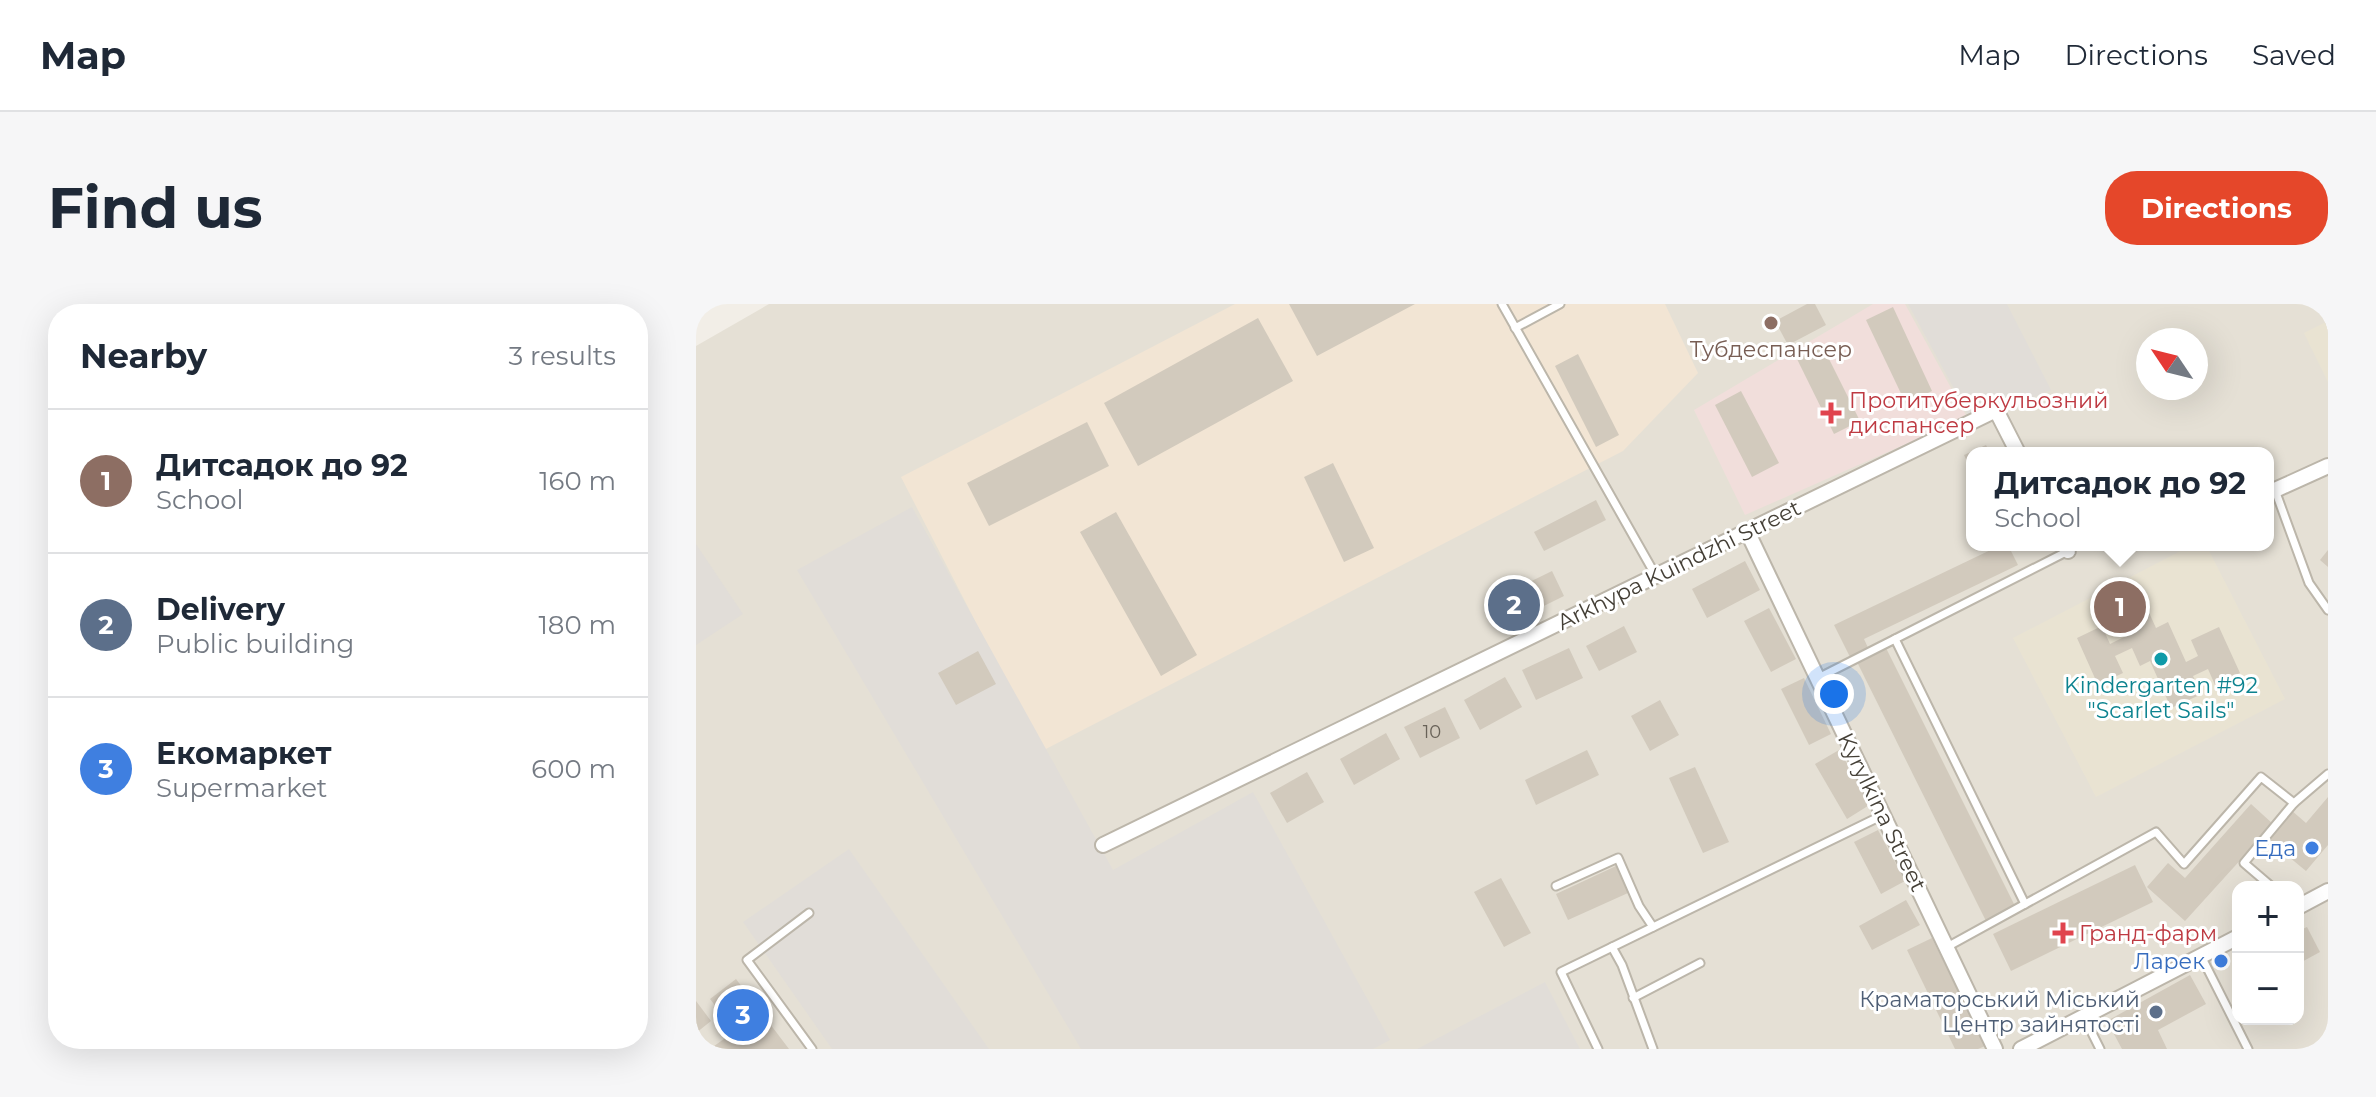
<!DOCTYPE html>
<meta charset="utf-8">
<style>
body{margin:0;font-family:Montserrat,sans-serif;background:#f6f6f7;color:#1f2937}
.controls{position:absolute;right:24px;bottom:24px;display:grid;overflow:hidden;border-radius:16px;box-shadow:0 8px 32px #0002}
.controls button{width:72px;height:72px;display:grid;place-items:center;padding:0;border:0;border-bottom:2px solid #e0e1e3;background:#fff;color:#1f2937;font:40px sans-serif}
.compass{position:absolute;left:1440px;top:24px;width:72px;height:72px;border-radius:50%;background:#fff;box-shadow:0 8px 32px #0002;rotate:305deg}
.you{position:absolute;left:1138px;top:390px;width:28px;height:28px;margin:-20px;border:6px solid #fff;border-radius:50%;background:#1a73e8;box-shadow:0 0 0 12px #1a73e833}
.badge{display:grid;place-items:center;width:52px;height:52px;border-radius:50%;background:#e5472a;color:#fff;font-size:26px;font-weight:700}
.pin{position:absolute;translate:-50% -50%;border:4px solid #fff;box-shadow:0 2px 8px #0006}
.popup{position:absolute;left:1270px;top:143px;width:308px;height:104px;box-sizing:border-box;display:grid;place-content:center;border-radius:16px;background:#fff;filter:drop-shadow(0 2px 6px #0005);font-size:26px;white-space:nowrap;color:#747a83}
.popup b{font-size:30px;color:#1f2937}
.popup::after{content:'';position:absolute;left:50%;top:100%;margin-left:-16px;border:16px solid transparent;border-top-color:#fff}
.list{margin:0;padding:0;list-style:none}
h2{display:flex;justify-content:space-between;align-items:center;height:104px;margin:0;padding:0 32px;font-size:34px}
h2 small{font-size:26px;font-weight:400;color:#747a83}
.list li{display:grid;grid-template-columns:52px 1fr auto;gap:24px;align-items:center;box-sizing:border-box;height:144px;padding:0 32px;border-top:2px solid #e0e1e3}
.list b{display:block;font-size:30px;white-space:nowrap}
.list p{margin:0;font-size:26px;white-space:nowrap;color:#747a83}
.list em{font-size:26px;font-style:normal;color:#747a83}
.map{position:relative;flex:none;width:1632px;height:745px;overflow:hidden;border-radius:32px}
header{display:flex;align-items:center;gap:48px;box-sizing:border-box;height:112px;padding:0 40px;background:#fff;border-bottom:2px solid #e0e1e3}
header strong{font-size:38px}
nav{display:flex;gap:44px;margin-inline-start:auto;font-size:28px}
.intro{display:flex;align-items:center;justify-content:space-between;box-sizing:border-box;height:192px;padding:0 48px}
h1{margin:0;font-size:56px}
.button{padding:20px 36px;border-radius:32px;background:#e5472a;color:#fff;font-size:28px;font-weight:700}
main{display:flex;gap:48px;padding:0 48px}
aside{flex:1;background:#fff;border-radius:32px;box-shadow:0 8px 32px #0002}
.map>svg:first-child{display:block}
.residential{fill:#e5e0d5;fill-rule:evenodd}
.commercial{fill:#f2e5d4}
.industrial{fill:#e1ddd8}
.education{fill:#e9e3d2}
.medical{fill:#f1dedb}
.building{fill:#d2cabd}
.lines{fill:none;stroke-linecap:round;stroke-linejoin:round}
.lane-casing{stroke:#bcb6aa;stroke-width:11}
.street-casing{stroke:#bcb6aa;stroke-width:18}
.lane{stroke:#fff;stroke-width:7}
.street{stroke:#fff;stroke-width:14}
.education-dot{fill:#8d6e63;stroke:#fff;stroke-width:3}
.health-dot{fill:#e0444e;stroke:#fff;stroke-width:3}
.culture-dot{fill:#0f9aa8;stroke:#fff;stroke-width:3}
.shop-dot{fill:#3f7fe0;stroke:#fff;stroke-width:3}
.service-dot{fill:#5c6f8a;stroke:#fff;stroke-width:3}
.labels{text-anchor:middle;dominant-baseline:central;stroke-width:6;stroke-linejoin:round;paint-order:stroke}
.number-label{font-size:18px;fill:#686258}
.education-label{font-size:22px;fill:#785e54;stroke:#fff}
.health-label{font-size:22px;fill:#be3a42;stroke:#fff;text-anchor:start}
.street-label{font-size:22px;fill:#443f36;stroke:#fff}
.culture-label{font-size:22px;fill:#0d838f;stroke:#fff}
.shop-label{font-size:22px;fill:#366cbe;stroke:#fff;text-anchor:end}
.service-label{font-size:22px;fill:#4e5e75;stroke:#fff;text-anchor:end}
</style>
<header>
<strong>Map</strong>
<nav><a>Map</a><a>Directions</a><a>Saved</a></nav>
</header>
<div class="intro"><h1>Find us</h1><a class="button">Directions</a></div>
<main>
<aside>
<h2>Nearby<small>3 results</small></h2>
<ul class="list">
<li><span class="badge" style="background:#8d6e63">1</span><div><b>Дитсадок до 92</b><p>School</p></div><em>160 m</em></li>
<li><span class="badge" style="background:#5c6f8a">2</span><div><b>Delivery</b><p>Public building</p></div><em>180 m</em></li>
<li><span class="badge" style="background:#3f7fe0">3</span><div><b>Екомаркет</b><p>Supermarket</p></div><em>600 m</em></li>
</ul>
</aside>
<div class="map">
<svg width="1632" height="745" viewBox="0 0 1632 745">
<rect width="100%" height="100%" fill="#f2eee7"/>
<!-- residential -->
<path class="residential" d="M73,0h1559v745h-1632v-703zM1452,36h48v48h-48zM1276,149h296v92h-296zM1542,583h60v132h-60z"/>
<!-- commercial -->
<polygon class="commercial" points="539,0 969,0 1002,69 927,147 346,447 205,173"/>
<!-- industrial -->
<g class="industrial">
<polygon points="1212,0 1311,0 1355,86 1276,118"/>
<polygon points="216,203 417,566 557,488 694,736 677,745 385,745 101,266"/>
<polygon points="0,240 47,310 0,341"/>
<polygon points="153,545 293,745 136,745 47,618"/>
<polygon points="849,678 884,745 721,745"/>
</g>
<!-- education -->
<g class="education">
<polygon points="1632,17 1632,78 1608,29"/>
<polygon points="1496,241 1510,241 1589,395 1400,493 1317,334"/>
</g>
<!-- medical -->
<polygon class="medical" points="1177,0 1209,0 1271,113 1049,211 998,106"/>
<!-- building -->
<g class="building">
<polygon points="593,0 719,0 621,52"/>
<polygon points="1111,0 1119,0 1130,21 1092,41 1079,17"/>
<polygon points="1197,3 1236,87 1210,100 1170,16"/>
<polygon points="562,14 597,77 442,162 408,99"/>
<polygon points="1127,43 1164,117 1138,130 1101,55"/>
<polygon points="882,50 923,131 900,143 859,62"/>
<polygon points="1045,87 1083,159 1056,173 1019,101"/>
<polygon points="391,118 413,162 293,222 271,179"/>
<polygon points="1290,141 1294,149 1276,149 1276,168 1268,151"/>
<polygon points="637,159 678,244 648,258 608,173"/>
<polygon points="900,196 910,216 848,247 838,228"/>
<polygon points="420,208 501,351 465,372 384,228"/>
<polygon points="1305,241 1312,241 1322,261 1168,335 1173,346 1155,355 1138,321"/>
<polygon points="1632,246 1632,263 1624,256"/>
<polygon points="1049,257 1064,286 1011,314 996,285"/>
<polygon points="856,267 868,292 809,321 797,296"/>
<polygon points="1450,302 1460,324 1472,318 1490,358 1502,352 1495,336 1523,323 1544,369 1519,381 1512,365 1497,372 1506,390 1475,404 1454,357 1444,362 1436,344 1419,352 1427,369 1402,381 1381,334 1406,322 1414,340 1432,331 1425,314"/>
<polygon points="1073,304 1100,355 1075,368 1048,317"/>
<polygon points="928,322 941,348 903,367 890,342"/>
<polygon points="1189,342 1319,602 1290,617 1160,356"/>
<polygon points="873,344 887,374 840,396 826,366"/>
<polygon points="282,347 300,380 260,401 242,369"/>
<polygon points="809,373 826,403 784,426 768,396"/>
<polygon points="1108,374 1135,430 1113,441 1085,385"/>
<polygon points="964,396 983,431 954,447 935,412"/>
<polygon points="749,403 764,434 724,454 708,423"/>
<polygon points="690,429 704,455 658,481 644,455"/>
<polygon points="891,446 903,471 840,501 829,476"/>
<polygon points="1143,446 1175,500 1151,515 1119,460"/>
<polygon points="999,463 1033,538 1007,549 973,474"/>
<polygon points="611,468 628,498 591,519 574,489"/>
<polygon points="1632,493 1632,541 1610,567 1571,535 1595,506 1610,519"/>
<polygon points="1555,500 1577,520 1489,617 1451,583 1472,559 1489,574"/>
<polygon points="1182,526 1209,577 1185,590 1158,538"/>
<polygon points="1439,561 1457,598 1315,667 1297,630"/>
<polygon points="920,562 932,589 872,616 860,590"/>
<polygon points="805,574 835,629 808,643 778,588"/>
<polygon points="1210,596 1224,621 1176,646 1163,622"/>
<polygon points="1611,623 1624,648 1602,660 1602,627"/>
<polygon points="1236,634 1289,742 1282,745 1259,745 1211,646"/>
<polygon points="1527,652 1531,658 1523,663 1519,656"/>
<polygon points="1494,671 1510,700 1462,726 1471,745 1426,745 1411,717"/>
<polygon points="40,675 93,745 14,745 39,727 14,695"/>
<polygon points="0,697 15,717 0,729 13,745 3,745 0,741"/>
</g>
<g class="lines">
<!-- lane casing -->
<g class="lane-casing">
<g id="lane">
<polyline points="806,0 960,272"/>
<polyline points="819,24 864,0"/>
<polyline points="1579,186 1613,279 1632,306"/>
<polyline points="1199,335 1372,247"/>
<polyline points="1122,374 1199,335 1329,600"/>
<polyline points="860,582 922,554 943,602 957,623"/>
<polyline points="1576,583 1548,559 1598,499"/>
<polyline points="113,609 51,656 116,745"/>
<polyline points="916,643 926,661 957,745"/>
<polyline points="1251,643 1460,528 1488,560 1565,473 1598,499 1632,470"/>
<polyline points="1505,652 1552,745"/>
<polyline points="937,694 1004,659"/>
<polyline points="1388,713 1404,745"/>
<polyline points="902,745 865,668 1187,511"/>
</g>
</g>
<!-- street casing -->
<g class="street-casing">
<g id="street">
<polyline points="1579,186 1632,162"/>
<polyline points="1052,229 1299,745"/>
<polyline points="1369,241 1372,247"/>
<polyline points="407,541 1300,106 1322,149"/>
<polyline points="1602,603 1632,587"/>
<polyline points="1325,745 1542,633"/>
</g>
</g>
<!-- lane -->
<use href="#lane" class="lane"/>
<!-- street -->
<use href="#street" class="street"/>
</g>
<!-- markers -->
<circle class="education-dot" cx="1075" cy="19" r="8"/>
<g class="health-dot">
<path d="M1131 97h8v8h8v8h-8v8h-8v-8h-8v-8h8z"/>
<path d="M1363 617h8v8h8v8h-8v8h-8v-8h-8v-8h8z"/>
</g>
<circle class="culture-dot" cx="1465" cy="355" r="8"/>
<g class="shop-dot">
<circle cx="1616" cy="544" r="8"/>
<circle cx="1525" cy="657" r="8"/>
</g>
<circle class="service-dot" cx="1460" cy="708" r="8"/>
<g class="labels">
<!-- number labels -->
<g class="number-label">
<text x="736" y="428">10</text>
</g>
<!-- education labels -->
<g class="education-label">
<text x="1075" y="45">Тубдеспансер</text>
</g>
<!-- health labels -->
<g class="health-label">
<text x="1153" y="96">Протитуберкульозний<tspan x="1153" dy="25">диспансер</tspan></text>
<text x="1383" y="629">Гранд-фарм</text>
</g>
<!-- street labels -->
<g class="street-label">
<text transform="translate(983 261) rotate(-26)">Arkhypa Kuindzhi Street</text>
<text transform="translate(1186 508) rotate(64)">Kyrylkina Street</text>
</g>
<!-- culture labels -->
<g class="culture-label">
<text x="1465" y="381">Kindergarten #92<tspan x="1465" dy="25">"Scarlet Sails"</tspan></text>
</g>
<!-- shop labels -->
<g class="shop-label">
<text x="1600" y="544">Еда</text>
<text x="1509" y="657">Ларек</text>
</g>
<!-- service labels -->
<g class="service-label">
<text x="1444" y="695">Краматорський Міський<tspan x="1444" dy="25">Центр зайнятості</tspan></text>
</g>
</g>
</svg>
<div class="controls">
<button>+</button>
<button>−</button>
</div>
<svg class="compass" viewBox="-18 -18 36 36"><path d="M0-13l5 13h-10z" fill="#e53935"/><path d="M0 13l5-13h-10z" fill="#747a83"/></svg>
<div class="you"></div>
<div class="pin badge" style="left:1424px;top:303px;background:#8d6e63">1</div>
<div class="popup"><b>Дитсадок до 92</b>School</div>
<div class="pin badge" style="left:818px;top:301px;background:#5c6f8a">2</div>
<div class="pin badge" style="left:47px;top:711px;background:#3f7fe0">3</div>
</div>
</main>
